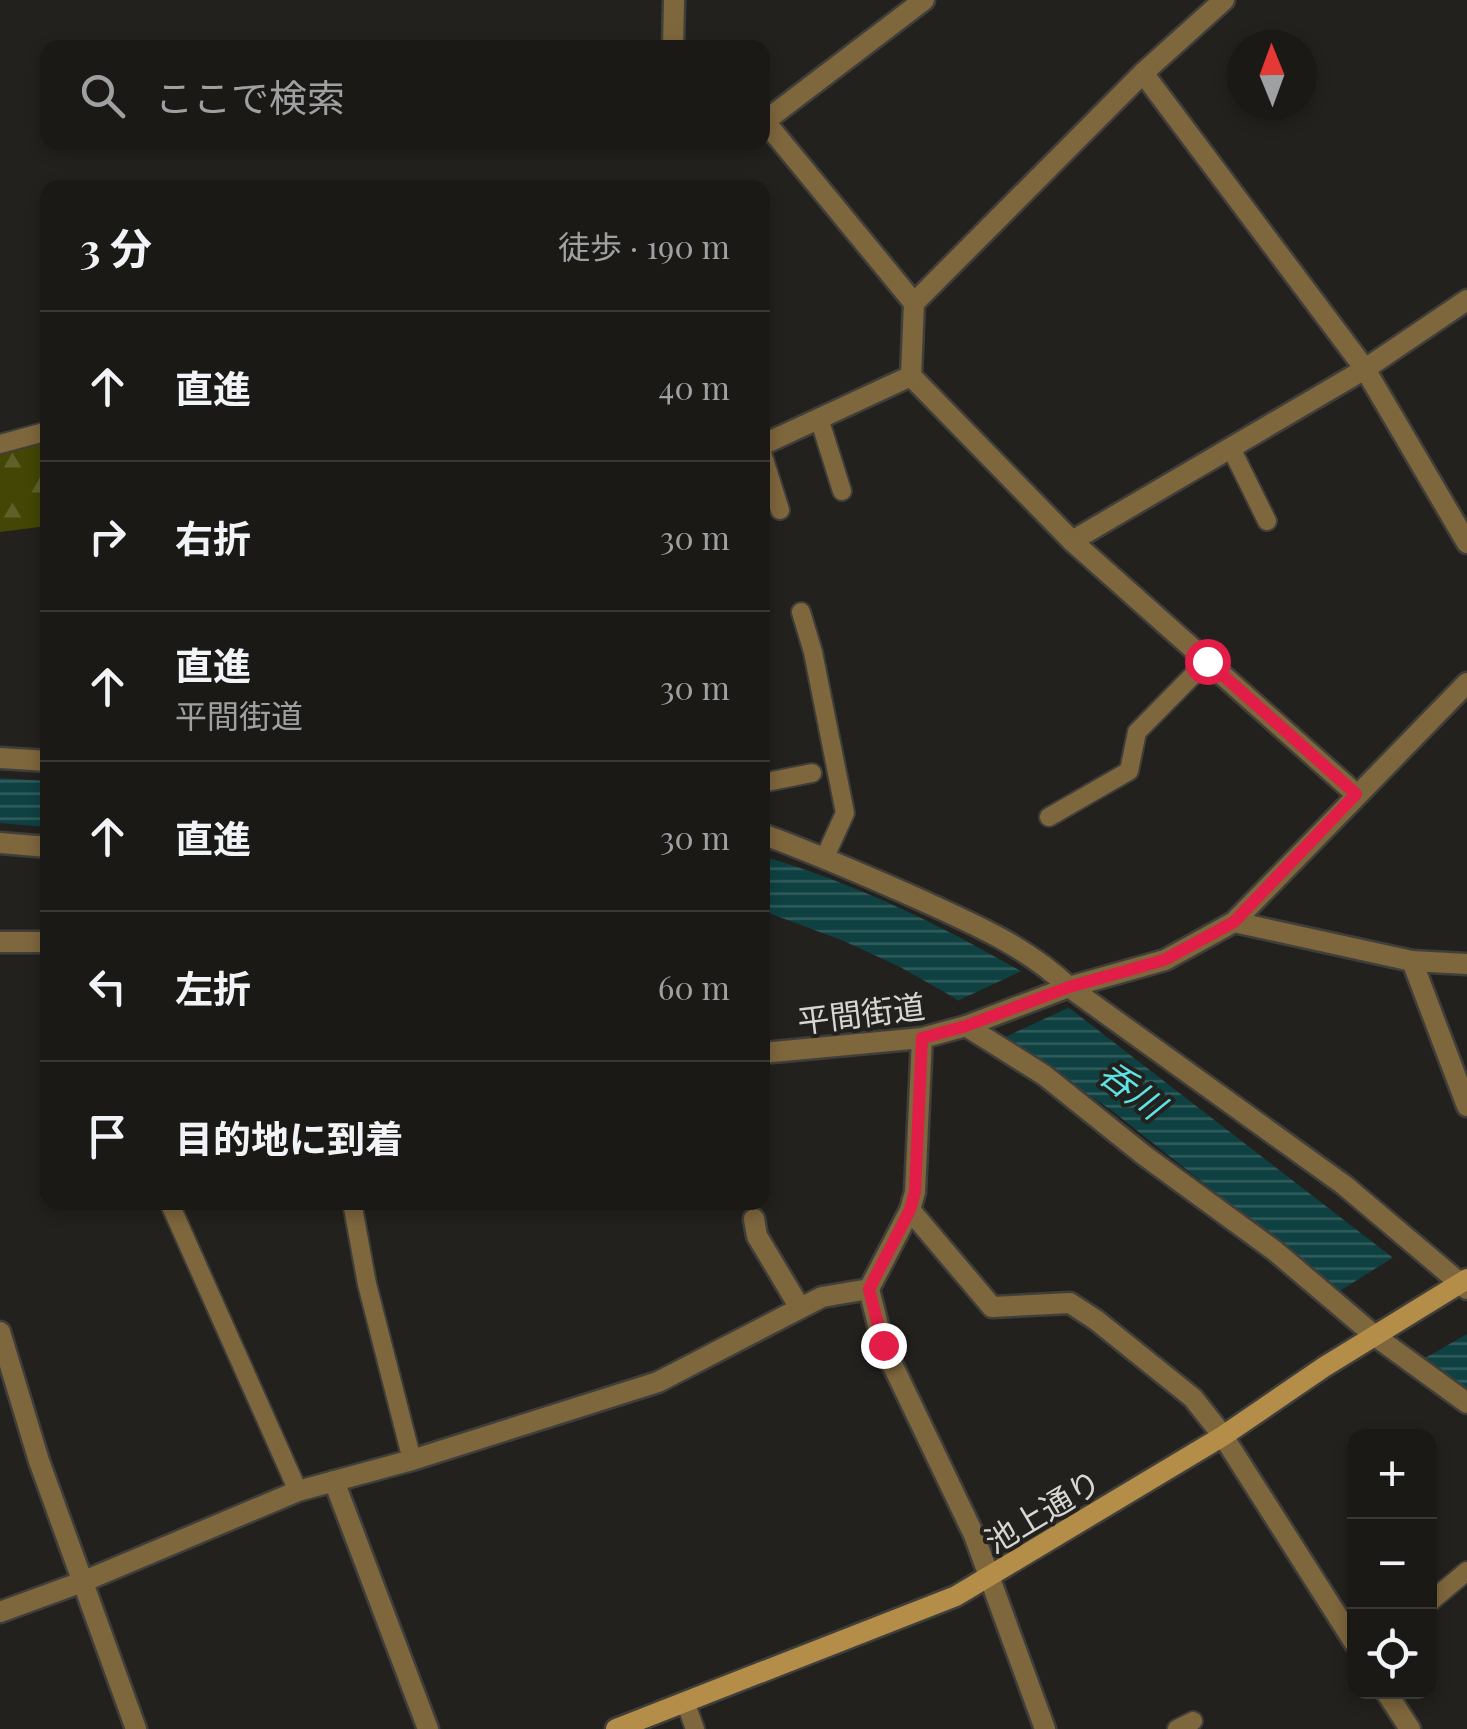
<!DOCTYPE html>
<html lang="ja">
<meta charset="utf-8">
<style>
body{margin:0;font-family:"Playfair Display","Noto Sans JP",serif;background:#23221f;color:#f1f3f6}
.controls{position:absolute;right:30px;bottom:30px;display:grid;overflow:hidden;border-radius:20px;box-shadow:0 5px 15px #0003}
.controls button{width:90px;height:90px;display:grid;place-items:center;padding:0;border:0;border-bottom:2px solid #383835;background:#1a1916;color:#f1f3f6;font:50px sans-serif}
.compass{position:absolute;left:1227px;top:30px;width:90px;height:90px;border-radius:50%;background:#1a1916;box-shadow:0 5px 15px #0003;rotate:359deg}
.stop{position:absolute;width:30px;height:30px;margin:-22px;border:8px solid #e11d48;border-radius:50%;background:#fff}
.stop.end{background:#e11d48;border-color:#fff;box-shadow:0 2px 10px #0008}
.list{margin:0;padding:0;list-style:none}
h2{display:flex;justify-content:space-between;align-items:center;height:130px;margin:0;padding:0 40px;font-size:42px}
h2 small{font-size:32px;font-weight:400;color:#9fa0a1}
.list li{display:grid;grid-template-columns:65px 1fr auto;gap:30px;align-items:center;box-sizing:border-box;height:150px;padding:0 40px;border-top:2px solid #383835}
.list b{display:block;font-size:38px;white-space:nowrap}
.list p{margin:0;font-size:32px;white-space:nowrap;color:#9fa0a1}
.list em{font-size:32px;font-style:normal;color:#9fa0a1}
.icon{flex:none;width:55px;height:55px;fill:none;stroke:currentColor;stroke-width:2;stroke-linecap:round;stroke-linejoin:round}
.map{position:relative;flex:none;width:1467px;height:1729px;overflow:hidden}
.search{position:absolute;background:#1a1916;box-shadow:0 5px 15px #0003;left:40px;top:40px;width:730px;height:110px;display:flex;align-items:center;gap:25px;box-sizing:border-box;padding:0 35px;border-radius:20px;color:#9fa0a1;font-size:38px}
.panel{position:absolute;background:#1a1916;box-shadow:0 5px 15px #0003;left:40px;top:180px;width:730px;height:1030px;border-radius:20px}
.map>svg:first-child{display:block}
.forest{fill:url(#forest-firs)}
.water{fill:url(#water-rules)}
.pier{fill:#23211d}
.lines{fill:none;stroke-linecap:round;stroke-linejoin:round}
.service-casing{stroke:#403e3a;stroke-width:22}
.minor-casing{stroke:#403e3a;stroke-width:25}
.secondary-casing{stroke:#403e3a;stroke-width:25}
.service{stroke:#7e663d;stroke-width:18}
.minor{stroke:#7e663d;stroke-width:20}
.secondary{stroke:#b48d48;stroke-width:20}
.route{stroke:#e11d48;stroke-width:12}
.labels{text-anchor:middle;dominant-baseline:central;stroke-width:8;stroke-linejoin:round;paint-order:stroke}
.street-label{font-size:32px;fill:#d7d6d3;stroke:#23211d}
.water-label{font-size:35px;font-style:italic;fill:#5de2e4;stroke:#23211d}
</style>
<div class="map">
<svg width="1467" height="1729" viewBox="0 0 1467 1729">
<defs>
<pattern id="forest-firs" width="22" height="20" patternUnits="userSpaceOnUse" patternTransform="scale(2.5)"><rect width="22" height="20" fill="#434604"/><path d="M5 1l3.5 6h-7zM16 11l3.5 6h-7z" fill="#5d6028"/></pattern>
<pattern id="water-rules" width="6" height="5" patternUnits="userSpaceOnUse" patternTransform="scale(2.5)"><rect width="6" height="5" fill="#0f4142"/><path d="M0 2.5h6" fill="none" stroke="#315c5c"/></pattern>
</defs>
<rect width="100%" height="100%" fill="#23211d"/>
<!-- forest -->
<polygon class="forest" points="47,442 47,526 0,532 0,449"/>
<!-- water -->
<g class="water">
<polygon points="0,778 47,781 47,827 0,823"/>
<path d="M762,856c93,27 179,69 262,117l443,342v76l-356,-281 -106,-72 -52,-41 -53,-30 -56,-26 -81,-30z"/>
</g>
<!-- pier -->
<g class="pier">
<polygon points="1026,969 1072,1006 1001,1039 953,1003"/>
<polygon points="1397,1255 1467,1308 1467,1334 1420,1361 1335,1294"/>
</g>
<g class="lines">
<!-- service casing -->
<g class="service-casing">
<g id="service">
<polyline points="819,418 842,491"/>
<polyline points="0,444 48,431"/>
<polyline points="1231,448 1267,521"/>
<polyline points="762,453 780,510"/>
<polyline points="801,612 813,652 845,813 825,857"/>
<polyline points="762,783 812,773"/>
<polyline points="1049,817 1129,771 1137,732 1207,661"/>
<polyline points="169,1202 298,1491"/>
<polyline points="352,1202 367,1284 412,1460"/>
<polyline points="1430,1602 1467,1571"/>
<polyline points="686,1704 695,1729"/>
<polyline points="1177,1729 1193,1721"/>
</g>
</g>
<!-- minor casing -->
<g class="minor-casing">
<g id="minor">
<polyline points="673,48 674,0"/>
<polyline points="1143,73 1365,369 1467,543"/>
<polyline points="762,118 914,303 911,376 1072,541 1356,794"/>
<polyline points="765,121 924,0"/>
<polyline points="914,303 1143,73 1224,0"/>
<polyline points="762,445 911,376"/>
<polyline points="1072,541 1365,369 1467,300"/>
<polyline points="0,758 48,761"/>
<path d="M762,834c55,20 107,43 159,66 55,25 104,46 148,87l275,198 123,104"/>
<polyline points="0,843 48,847"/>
<polyline points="1234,922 1412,961 1467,964"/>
<polyline points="0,942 48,942"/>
<polyline points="1412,961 1467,1106"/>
<polyline points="966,1026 1044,1075 1145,1156 1275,1251 1375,1336 1467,1403"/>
<polyline points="922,1038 915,1192 910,1210 869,1289 883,1345 974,1535 1045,1729"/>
<polyline points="762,1053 922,1038 966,1026 1069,987 1165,960 1234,922 1467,683"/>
<polyline points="910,1210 992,1307 1070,1303 1096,1320 1193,1398 1223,1436 1354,1642"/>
<polyline points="754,1219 757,1236 800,1308"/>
<polyline points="0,1332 39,1461 136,1729"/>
<polyline points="334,1481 428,1729"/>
<polyline points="0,1612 82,1582 298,1491 412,1460 658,1382 822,1297 869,1289"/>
<polyline points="1386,1692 1410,1729"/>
</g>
</g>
<!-- secondary casing -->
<g class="secondary-casing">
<polyline id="secondary" points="616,1729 956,1596 1223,1436 1324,1367 1467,1279"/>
</g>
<!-- service -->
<use href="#service" class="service"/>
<!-- minor -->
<use href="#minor" class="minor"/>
<!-- secondary -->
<use href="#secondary" class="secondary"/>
</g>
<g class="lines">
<!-- route -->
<polyline class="route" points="883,1345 869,1289 910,1210 915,1192 922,1038 966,1026 1069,987 1164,960 1234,922 1356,794 1207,661"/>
</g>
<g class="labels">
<!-- street labels -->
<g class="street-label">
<text transform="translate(861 1012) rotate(-7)">平間街道</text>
<text transform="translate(1042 1510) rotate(-31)">池上通り</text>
</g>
<!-- water labels -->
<g class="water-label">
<text transform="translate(1133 1088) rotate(37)">呑川</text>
</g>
</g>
</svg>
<div class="controls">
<button>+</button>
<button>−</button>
<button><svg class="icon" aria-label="locate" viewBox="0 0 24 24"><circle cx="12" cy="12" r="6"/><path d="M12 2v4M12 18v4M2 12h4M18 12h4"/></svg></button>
</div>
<svg class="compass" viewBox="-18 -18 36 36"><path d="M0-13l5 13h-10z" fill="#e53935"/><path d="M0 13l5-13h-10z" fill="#9fa0a1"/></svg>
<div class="stop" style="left:1207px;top:661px"></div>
<div class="stop end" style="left:883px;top:1345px"></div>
<div class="search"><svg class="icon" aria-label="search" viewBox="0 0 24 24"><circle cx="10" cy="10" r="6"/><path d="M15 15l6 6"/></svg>ここで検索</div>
<section class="panel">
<h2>3 分<small>徒歩 · 190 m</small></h2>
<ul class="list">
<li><svg class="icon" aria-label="ahead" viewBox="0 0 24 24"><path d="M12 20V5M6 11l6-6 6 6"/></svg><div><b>直進</b></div><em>40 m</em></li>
<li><svg class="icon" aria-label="right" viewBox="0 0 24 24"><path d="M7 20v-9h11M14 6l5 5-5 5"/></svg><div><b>右折</b></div><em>30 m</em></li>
<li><svg class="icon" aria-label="ahead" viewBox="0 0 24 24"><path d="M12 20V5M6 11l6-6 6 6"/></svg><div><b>直進</b><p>平間街道</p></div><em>30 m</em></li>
<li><svg class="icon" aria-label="ahead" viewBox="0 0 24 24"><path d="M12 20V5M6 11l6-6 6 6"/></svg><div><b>直進</b></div><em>30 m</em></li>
<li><svg class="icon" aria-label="left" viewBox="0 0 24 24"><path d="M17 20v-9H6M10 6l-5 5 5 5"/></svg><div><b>左折</b></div><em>60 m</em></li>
<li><svg class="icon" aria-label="arrive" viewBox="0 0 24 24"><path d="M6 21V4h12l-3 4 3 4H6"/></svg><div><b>目的地に到着</b></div></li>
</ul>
</section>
</div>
